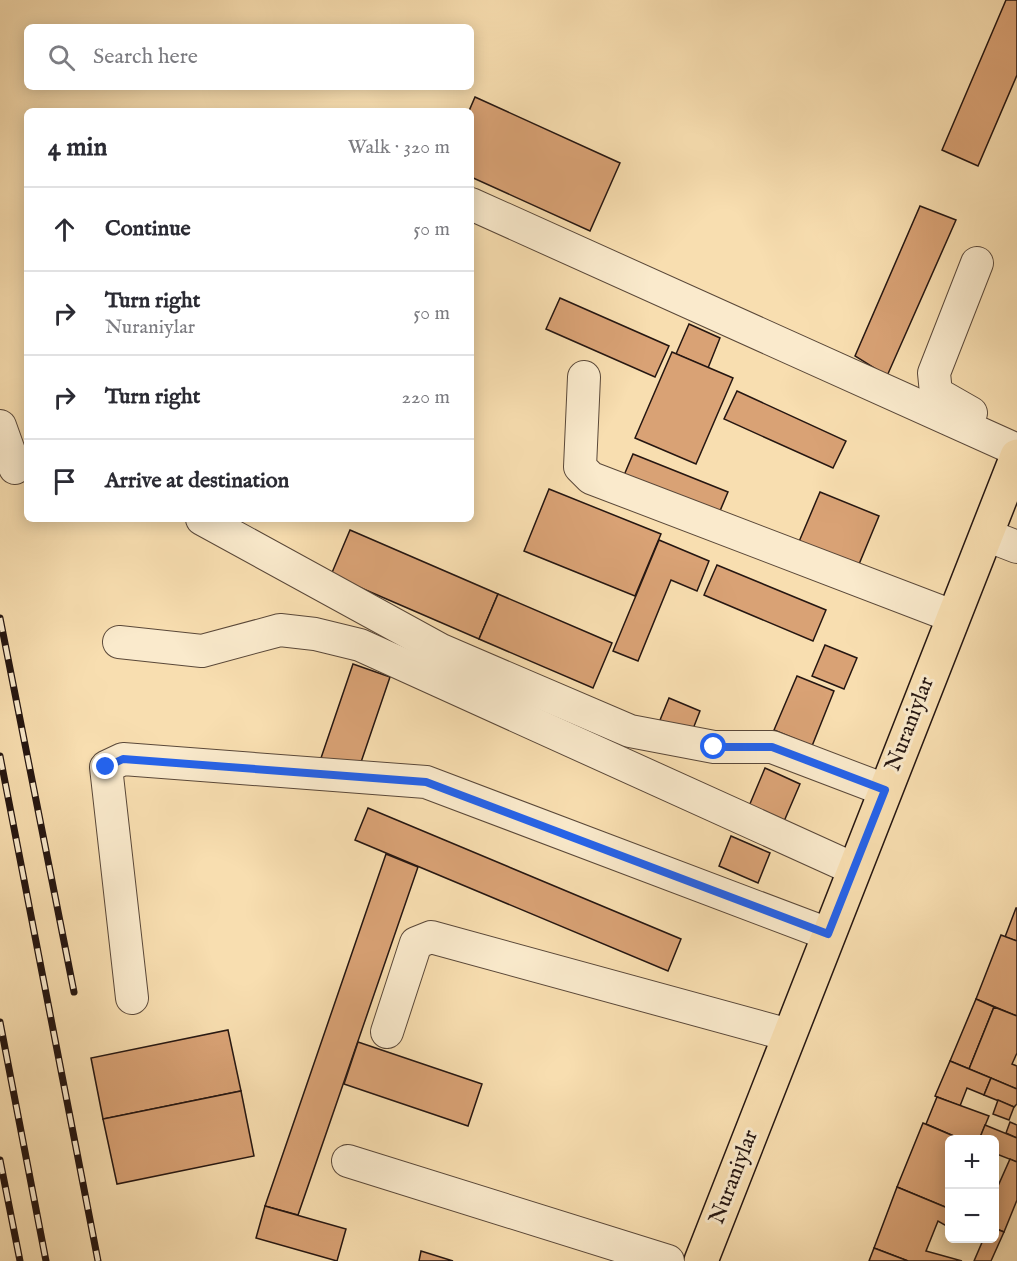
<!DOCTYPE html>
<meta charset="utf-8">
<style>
body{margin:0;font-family:"IM FELL English",serif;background:#f2f2f3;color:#2b2b33}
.controls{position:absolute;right:18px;bottom:18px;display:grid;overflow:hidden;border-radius:9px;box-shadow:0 3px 15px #0003}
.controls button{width:54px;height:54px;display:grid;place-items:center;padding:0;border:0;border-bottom:2px solid #e1e1e2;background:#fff;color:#2b2b33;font:30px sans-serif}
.stop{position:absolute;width:18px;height:18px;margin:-14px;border:4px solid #2563eb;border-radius:50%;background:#fff}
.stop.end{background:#2563eb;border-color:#fff;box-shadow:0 2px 6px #0008}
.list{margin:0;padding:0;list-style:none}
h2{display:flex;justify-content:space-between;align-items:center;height:78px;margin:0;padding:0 24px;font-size:26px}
h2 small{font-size:20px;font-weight:400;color:#7c7c81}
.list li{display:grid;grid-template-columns:39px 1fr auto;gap:18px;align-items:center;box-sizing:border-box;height:84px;padding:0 24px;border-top:2px solid #e1e1e2}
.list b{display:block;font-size:22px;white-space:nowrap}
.list p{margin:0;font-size:20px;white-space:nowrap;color:#7c7c81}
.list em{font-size:20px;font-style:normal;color:#7c7c81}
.icon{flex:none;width:33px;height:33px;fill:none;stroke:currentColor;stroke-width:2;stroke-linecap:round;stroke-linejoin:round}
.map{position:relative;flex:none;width:1017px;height:1261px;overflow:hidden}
.search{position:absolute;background:#fff;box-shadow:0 3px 15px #0003;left:24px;top:24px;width:450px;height:66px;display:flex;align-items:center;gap:15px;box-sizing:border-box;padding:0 21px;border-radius:9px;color:#7c7c81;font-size:22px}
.panel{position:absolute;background:#fff;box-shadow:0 3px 15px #0003;left:24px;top:108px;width:450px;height:414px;border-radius:9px}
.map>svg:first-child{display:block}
.building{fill:#d9a275;stroke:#251611;stroke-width:1.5}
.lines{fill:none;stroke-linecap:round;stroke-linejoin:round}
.minor-casing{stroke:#5a4839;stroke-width:34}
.major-casing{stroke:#251611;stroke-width:36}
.minor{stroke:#faeacc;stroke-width:32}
.major{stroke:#f8deb0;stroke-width:33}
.rail-casing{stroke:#251611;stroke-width:7}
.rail{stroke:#faeacc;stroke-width:4.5;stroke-dasharray:14;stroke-linecap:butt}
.route{stroke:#2563eb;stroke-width:8}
.labels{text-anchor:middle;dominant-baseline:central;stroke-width:6;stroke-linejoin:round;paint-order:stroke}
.street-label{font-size:22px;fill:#251611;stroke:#faeacc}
</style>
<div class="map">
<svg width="1017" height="1261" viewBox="0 0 1017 1261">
<rect width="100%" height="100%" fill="#f8deb0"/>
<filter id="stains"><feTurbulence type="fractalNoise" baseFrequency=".00333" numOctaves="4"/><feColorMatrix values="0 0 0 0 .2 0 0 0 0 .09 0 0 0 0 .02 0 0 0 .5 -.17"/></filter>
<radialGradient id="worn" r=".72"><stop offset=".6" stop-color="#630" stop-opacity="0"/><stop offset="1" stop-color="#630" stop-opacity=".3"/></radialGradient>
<!-- building -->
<g class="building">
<polygon points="1006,0 1017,0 1017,75 978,166 942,150"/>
<polygon points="475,97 620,163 590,231 471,177 469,111"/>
<polygon points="920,206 956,220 887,376 855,356"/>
<polygon points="560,298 669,346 655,377 546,329"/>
<polygon points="689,324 720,338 708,368 676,354"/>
<polygon points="672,352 733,378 696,464 635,438"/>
<polygon points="737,391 846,441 833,468 724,419"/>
<polygon points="633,454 728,492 717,518 622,480"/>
<polygon points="549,489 661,534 635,596 524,551"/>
<polygon points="820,492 879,516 857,569 798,544"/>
<polygon points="350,530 498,594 479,639 331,575"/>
<polygon points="659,540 709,561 697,591 671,580 638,661 613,651"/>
<polygon points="717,565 826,610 813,641 704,595"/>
<polygon points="498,594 612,643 593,688 479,639"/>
<polygon points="825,645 857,658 844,689 812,676"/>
<polygon points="353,664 390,677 358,771 321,758"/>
<polygon points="797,676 834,691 812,746 774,730"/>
<polygon points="669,698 700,711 691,734 660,720"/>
<polygon points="765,768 800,784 779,833 744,818"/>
<polygon points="368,808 681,939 668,971 355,840"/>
<polygon points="731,836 770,853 758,883 719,866"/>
<polygon points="386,854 418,867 298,1215 265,1206"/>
<polygon points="1016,908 1017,908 1017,941 1005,937"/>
<polygon points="1001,935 1017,941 1017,1016 976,999"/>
<polygon points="976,999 994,1007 969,1069 950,1061"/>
<polygon points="994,1007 1017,1016 1017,1053 1012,1064 1017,1066 1017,1089 969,1069"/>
<polygon points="228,1030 241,1091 103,1119 91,1058"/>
<polygon points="358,1042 482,1084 468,1126 344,1084"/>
<polygon points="950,1061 991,1078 984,1095 967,1088 960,1106 935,1096"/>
<polygon points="991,1078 1017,1089 1017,1104 1014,1107 984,1095"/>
<polygon points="241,1091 254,1156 117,1184 103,1119"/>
<polygon points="937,1097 989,1116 979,1140 963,1140 926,1124"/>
<polygon points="998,1100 1014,1107 1009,1120 993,1114"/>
<polygon points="1010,1122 1017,1125 1017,1138 1006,1133"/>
<polygon points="923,1123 963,1140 950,1140 950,1209 897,1187"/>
<polygon points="985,1125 1017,1138 1017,1162 994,1153 994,1140 979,1140"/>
<polygon points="1010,1159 1017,1162 1017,1200 1004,1232 994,1228 994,1195"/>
<polygon points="897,1187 950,1209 950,1228 938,1221 926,1251 962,1261 908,1261 874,1248"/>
<polygon points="265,1206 346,1229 337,1261 256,1238"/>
<polygon points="994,1228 1004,1232 991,1261 974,1261 983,1240 979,1238 994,1238"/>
<polygon points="874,1248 908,1261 869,1261"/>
<polygon points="421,1251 453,1261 419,1261"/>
</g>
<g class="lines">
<!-- minor casing -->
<g class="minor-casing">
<g id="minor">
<polyline points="471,204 1017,450"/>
<polyline points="584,377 580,467 591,478 952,616"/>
<polyline points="971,413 936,393 934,373 977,263"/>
<polyline points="0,426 15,468"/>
<polyline points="202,519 441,650 630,731 714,747 772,747 885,790"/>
<polyline points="986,535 1017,547"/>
<polyline points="119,642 202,651 280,630 315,634 360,645 854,869"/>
<polyline points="132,998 106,767 123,759 426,782 828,934"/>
<polyline points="387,1032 416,943 431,937 789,1035"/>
<polyline points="348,1161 668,1261"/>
</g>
</g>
<!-- major casing -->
<g class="major-casing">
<polyline id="major" points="701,1261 1017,456"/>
</g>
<!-- minor -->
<use href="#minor" class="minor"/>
<!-- major -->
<use href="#major" class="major"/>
<!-- rail casing -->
<g class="rail-casing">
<g id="rail">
<polyline points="0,618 74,992"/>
<polyline points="0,756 98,1261"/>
<polyline points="0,1022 46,1261"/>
<polyline points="0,1160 20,1261"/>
</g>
</g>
<!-- rail -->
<use href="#rail" class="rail"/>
</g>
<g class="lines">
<!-- route -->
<polyline class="route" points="106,767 123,759 426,782 828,934 885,790 772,747 714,747"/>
</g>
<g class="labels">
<!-- street labels -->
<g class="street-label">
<text transform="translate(910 724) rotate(-69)">Nuraniylar</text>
<text transform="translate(734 1177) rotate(-69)">Nuraniylar</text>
</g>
</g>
<rect width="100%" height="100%" filter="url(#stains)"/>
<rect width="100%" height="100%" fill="url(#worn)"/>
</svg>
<div class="controls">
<button>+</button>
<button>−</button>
</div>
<div class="stop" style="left:714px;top:747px"></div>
<div class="stop end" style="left:106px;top:767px"></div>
<div class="search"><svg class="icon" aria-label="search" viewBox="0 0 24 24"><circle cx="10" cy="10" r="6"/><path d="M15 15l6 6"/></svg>Search here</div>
<section class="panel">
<h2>4 min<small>Walk · 320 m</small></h2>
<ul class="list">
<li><svg class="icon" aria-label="ahead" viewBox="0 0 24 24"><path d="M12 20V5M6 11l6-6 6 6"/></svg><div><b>Continue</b></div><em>50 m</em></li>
<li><svg class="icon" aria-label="right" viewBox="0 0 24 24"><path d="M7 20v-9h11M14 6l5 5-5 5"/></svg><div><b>Turn right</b><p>Nuraniylar</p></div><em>50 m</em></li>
<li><svg class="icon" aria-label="right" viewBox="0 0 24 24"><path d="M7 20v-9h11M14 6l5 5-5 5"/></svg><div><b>Turn right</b></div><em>220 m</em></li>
<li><svg class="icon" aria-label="arrive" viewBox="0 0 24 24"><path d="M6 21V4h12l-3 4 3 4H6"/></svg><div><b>Arrive at destination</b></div></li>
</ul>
</section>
</div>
